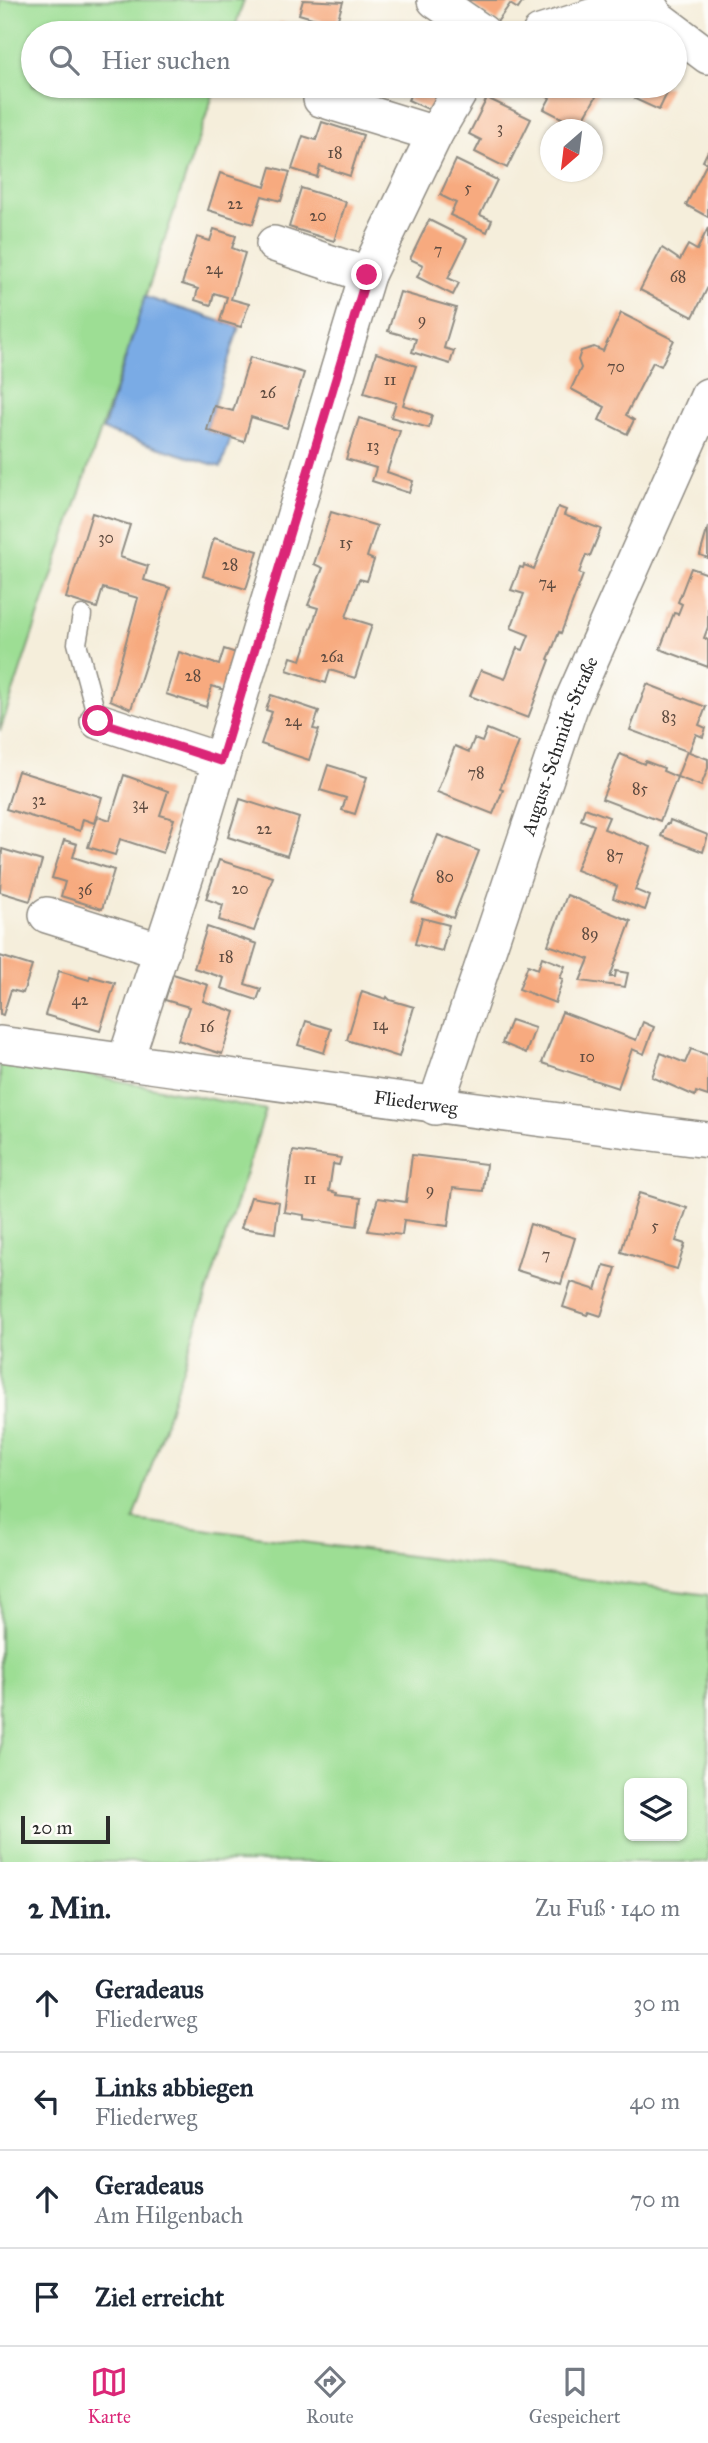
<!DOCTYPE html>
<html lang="de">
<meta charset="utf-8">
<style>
body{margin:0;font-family:"IM FELL Great Primer",serif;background:#f2f2f3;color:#1f2937}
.controls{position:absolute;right:21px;bottom:21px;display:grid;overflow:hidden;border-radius:10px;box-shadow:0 2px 5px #0004}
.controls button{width:63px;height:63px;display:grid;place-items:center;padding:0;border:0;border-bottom:2px solid #e0e1e3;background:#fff;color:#1f2937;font:35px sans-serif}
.compass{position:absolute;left:540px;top:119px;width:63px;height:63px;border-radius:50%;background:#fff;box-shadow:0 2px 5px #0004;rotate:208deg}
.scale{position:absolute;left:21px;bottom:18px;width:89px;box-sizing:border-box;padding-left:7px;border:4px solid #2b2b2b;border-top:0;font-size:19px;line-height:24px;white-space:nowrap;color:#2b2b2b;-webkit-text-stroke:5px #fdfcf7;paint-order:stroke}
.stop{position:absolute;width:21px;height:21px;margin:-16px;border:5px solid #db2777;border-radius:50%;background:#fff}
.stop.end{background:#db2777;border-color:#fff;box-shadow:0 2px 7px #0008}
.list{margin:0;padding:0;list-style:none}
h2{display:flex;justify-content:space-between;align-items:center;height:91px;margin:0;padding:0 28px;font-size:30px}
h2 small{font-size:23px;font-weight:400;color:#747a83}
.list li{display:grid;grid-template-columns:46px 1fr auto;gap:21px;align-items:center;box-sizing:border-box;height:98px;padding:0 28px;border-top:2px solid #e0e1e3}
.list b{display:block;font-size:26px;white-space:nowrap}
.list p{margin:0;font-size:23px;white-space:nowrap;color:#747a83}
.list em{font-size:23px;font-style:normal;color:#747a83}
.icon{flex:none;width:38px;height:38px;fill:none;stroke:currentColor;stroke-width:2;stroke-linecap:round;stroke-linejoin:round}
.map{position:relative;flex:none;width:708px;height:1862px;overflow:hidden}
.search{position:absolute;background:#fff;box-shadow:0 2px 5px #0004;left:21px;right:21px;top:21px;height:77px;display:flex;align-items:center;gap:18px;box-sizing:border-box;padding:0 24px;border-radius:38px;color:#747a83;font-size:26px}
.sheet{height:483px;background:#fff}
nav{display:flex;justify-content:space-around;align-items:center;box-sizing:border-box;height:98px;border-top:2px solid #e0e1e3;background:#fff;font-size:19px;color:#747a83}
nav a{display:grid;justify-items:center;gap:4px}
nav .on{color:#db2777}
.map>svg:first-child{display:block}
.green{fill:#9dde94;stroke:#648460;stroke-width:2;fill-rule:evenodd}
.water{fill:#7aabe5;stroke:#526b88;stroke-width:2}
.building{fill:#f7aa7f}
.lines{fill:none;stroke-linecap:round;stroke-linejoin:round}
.lane-casing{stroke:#908c83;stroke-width:21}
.street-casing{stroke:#908c83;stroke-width:38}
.lane{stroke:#fff;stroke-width:18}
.street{stroke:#fff;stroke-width:35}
.route{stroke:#db2777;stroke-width:9}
.labels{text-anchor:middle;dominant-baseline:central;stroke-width:6;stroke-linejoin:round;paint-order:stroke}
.number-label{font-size:16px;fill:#5e4b40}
.street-label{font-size:19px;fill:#2b2b2b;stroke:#fdfcf7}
</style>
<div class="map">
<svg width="708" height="1862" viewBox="0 0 708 1862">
<rect width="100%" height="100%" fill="#fdfcf7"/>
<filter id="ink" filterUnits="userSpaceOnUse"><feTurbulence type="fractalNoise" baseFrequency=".0143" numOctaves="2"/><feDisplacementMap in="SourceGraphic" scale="14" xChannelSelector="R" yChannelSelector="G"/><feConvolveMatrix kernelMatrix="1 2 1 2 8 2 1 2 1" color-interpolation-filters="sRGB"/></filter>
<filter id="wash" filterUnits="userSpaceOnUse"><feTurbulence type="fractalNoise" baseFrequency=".00686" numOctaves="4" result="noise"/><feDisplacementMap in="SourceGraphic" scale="28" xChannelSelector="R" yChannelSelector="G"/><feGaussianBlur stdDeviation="1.57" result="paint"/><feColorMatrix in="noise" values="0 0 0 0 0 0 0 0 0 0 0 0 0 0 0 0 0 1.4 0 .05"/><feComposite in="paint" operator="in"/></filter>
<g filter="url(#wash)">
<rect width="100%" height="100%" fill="#f5eedb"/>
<!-- green -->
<g class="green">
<polygon points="0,0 244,0 233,33 33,33 33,86 216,86 0,731"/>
<path d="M0,1057l266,53 -132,410 574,75v267h-708zM629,1783h53v53h-53z"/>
</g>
<!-- water -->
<polygon class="water" points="145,297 239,327 206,430 231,438 221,467 103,430"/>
<g id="blocks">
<!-- building -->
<g class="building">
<polygon points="303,0 343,2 336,25 299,14"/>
<polygon points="465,0 524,0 518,9 510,4 497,22"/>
<polygon points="280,22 314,33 276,33"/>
<polygon points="373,27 390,33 371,33"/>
<polygon points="373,86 404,86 401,95"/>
<polygon points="429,86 444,87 432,111 408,100 414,87 425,93"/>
<polygon points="549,86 602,86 579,127 544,109 550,98 544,95"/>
<polygon points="641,86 670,87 659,110 635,99"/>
<polygon points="487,98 531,119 507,168 475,152 481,140 469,134"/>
<polygon points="322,122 363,135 350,176 320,166 317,177 292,169 303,136 316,140"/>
<polygon points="708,151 708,217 686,205 707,163 703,161"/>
<polygon points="456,160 497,180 480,215 492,220 487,232 450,215 456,203 440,195"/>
<polygon points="271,167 290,172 281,201 262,196 253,224 208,210 220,173 265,187"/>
<polygon points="301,188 346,202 334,241 289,227"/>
<polygon points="429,220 467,239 448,278 459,283 453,295 417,277 423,265 410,259"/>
<polygon points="708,228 708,287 693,317 640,290 662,248 680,260 688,245 697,250"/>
<polygon points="214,229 236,236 232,248 245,253 231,299 249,304 241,327 220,321 227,297 214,293 211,305 195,300 198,289 182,284 197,237 210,241"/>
<polygon points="400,292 456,308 444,348 454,351 450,364 412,352 416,339 388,331"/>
<polygon points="621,313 674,340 661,366 653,362 626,415 634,420 627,434 599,420 605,407 571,389 581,368 578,360 581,351 594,347 603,351"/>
<polygon points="376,353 416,366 403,405 432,415 429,428 391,417 396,403 364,393"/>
<polygon points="250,357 304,373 287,428 251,417 244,442 207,430 214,406 233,411"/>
<polygon points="359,418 400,431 387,472 413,481 409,493 372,481 376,468 346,459"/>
<polygon points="558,507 566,510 564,515 601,529 590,556 586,555 579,573 583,575 561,633 559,632 554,645 548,659 550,660 528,718 470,696 481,670 505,679 517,648 523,650 529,635 511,628 524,594 511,590 520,567 523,568 524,565 534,569"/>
<polygon points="331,512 377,526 367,557 374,560 367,581 359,579 346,617 372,625 355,678 330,670 326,683 287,670 291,657 301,660 318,608 308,605 323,568 314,564"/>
<polygon points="92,513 130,525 120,557 148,566 144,580 170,588 131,709 110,700 138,598 103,588 97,608 66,598"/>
<polygon points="708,527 708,558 700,555"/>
<polygon points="214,538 258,551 246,589 203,576"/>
<polygon points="691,568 708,574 708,627 704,638 708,640 708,667 660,649 674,613 678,614 682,604 678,602"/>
<polygon points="224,649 248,657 237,694 212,686 206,707 166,694 179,652 219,665"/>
<polygon points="647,684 706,707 699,725 706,728 703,737 696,734 689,752 708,759 708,768 701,786 677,777 687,751 630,730"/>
<polygon points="271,695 319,711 313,729 319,730 309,760 261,744 272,712 266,710"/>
<polygon points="487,729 519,742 500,789 503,790 493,814 437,792 455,746 469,752 474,739 482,742"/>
<polygon points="620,754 644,764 645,761 664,768 663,771 677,777 660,821 602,799"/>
<polygon points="328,765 367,777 355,814 342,810 346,798 320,790"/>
<polygon points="18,771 102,797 94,823 83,819 80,831 6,809"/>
<polygon points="124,775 168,791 160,815 174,819 163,853 120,839 115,855 88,847 98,816 110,820"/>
<polygon points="240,799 299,818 287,856 228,837"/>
<polygon points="585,808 609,817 604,829 651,847 635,890 650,896 645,910 613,898 617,886 576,870 594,825 581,820"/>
<polygon points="670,820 708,835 703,852 661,836 666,824 669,824"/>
<polygon points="438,835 479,851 453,918 412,902"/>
<polygon points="64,840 77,844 73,857 114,870 102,909 61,896 65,882 52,878"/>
<polygon points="2,849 42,861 30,901 0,892"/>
<polygon points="219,860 273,877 254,931 219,920 223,905 206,899"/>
<polygon points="567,895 631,921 610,977 615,977 616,971 628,973 625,987 580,981 589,959 548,945"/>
<polygon points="422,918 449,925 442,951 415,944"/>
<polygon points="207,927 257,944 245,984 261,989 257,1000 221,988 224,978 194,968"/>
<polygon points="0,956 32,966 23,993 11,990 3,1015 0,1014"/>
<polygon points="542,957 565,966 560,978 563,979 555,1003 519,989 528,965 538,969"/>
<polygon points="59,971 89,980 90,976 115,983 100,1031 45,1015"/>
<polygon points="173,974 208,985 203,1001 235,1012 222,1054 178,1040 189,1007 165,1000"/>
<polygon points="362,991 386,999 387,997 390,1000 414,1007 399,1057 347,1040"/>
<polygon points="562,1012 636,1040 643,1022 654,1027 644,1054 632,1049 618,1088 542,1063"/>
<polygon points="511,1020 535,1028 526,1053 502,1043"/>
<polygon points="306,1021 331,1029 324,1053 298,1045"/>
<polygon points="691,1049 708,1055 708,1096 696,1092 695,1096 652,1077 661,1053 685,1063"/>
<polygon points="293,1151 341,1158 339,1165 333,1164 329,1191 337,1193 337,1195 361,1198 357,1226 304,1219 304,1215 284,1212"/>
<polygon points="412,1155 486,1164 483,1191 453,1188 448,1226 404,1220 402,1235 368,1231 378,1198 406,1202"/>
<polygon points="639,1193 687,1208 676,1241 685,1244 677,1269 621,1252"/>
<polygon points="251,1197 279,1202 275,1233 241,1228"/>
<polygon points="530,1224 575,1238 561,1284 516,1270"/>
<polygon points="604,1265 616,1268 601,1316 589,1312 587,1315 563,1307 571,1282 596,1290"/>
</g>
</g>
</g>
<g filter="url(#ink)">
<use href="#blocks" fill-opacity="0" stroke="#908c83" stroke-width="2"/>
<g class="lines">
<!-- lane casing -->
<g class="lane-casing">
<polyline id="lane" points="82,615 77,643 98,721"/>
</g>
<!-- street casing -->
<g class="street-casing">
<g id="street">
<polyline points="435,0 483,33"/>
<polyline points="646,0 656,17 708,56"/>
<polyline points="540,33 603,13 656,17"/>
<polyline points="321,99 435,134"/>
<polyline points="274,244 367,275"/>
<polyline points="98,721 221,761"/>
<polyline points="47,915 162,951"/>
<path id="s1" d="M0,1044c236,33 472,67 708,96"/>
<polyline points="125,1062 188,869 367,275 435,134 463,86"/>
<path id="s2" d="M435,1107l136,-403 137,-308"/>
</g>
</g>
<!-- lane -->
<use href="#lane" class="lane"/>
<!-- street -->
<use href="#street" class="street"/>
</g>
</g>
<g class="lines" filter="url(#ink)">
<!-- route -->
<polyline class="route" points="98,721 221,761 367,275"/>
</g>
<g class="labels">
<!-- number labels -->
<g class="number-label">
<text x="500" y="127">3</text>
<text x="335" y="152">18</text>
<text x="468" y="187">5</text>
<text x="235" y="203">22</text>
<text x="318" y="215">20</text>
<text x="438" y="249">7</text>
<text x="214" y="268">24</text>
<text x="678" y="276">68</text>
<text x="422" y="319">9</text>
<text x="616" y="366">70</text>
<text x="390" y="379">11</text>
<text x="268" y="392">26</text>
<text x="373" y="445">13</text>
<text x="106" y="537">30</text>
<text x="346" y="542">15</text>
<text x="230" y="564">28</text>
<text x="547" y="582">74</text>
<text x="332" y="656">26a</text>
<text x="193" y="675">28</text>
<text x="669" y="716">83</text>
<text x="293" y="720">24</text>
<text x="476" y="772">78</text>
<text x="640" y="788">85</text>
<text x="39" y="799">32</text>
<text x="140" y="803">34</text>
<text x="264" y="828">22</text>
<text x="615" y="855">87</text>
<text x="445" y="876">80</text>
<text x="240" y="888">20</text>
<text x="85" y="889">36</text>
<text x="590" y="933">89</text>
<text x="226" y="956">18</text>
<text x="80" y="999">42</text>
<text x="380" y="1024">14</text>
<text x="207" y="1026">16</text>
<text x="587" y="1056">10</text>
<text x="310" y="1178">11</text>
<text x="430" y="1189">9</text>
<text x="655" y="1225">5</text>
<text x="546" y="1254">7</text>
</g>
<!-- street labels -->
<g class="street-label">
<text stroke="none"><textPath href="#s2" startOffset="382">August-Schmidt-Straße</textPath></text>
<text stroke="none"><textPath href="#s1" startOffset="420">Fliederweg</textPath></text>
</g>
</g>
</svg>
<div class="controls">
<button><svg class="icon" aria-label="layers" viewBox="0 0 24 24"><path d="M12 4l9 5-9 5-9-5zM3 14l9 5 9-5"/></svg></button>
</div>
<svg class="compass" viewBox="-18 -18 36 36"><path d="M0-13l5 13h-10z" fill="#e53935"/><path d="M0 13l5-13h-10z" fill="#747a83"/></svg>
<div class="scale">20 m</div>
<div class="stop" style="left:98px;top:721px"></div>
<div class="stop end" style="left:367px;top:275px"></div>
<div class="search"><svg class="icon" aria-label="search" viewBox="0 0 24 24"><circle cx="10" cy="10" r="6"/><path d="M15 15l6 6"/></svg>Hier suchen</div>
</div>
<section class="sheet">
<h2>2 Min.<small>Zu Fuß · 140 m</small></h2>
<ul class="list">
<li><svg class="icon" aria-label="ahead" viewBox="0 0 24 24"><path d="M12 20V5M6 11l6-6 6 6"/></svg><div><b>Geradeaus</b><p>Fliederweg</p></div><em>30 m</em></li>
<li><svg class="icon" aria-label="left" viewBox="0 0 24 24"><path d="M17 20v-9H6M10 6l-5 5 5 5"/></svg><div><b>Links abbiegen</b><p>Fliederweg</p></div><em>40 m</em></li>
<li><svg class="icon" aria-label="ahead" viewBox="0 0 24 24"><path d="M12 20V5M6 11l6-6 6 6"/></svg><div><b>Geradeaus</b><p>Am Hilgenbach</p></div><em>70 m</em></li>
<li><svg class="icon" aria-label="arrive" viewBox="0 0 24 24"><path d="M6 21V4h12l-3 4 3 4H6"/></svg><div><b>Ziel erreicht</b></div></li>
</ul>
</section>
<nav>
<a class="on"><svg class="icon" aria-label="map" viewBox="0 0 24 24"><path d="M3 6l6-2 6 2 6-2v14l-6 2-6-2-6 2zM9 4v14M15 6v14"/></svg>Karte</a>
<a><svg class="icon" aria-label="directions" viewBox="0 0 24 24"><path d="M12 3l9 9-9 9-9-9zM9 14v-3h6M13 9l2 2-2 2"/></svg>Route</a>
<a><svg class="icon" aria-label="saved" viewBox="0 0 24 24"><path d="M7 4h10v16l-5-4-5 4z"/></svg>Gespeichert</a>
</nav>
